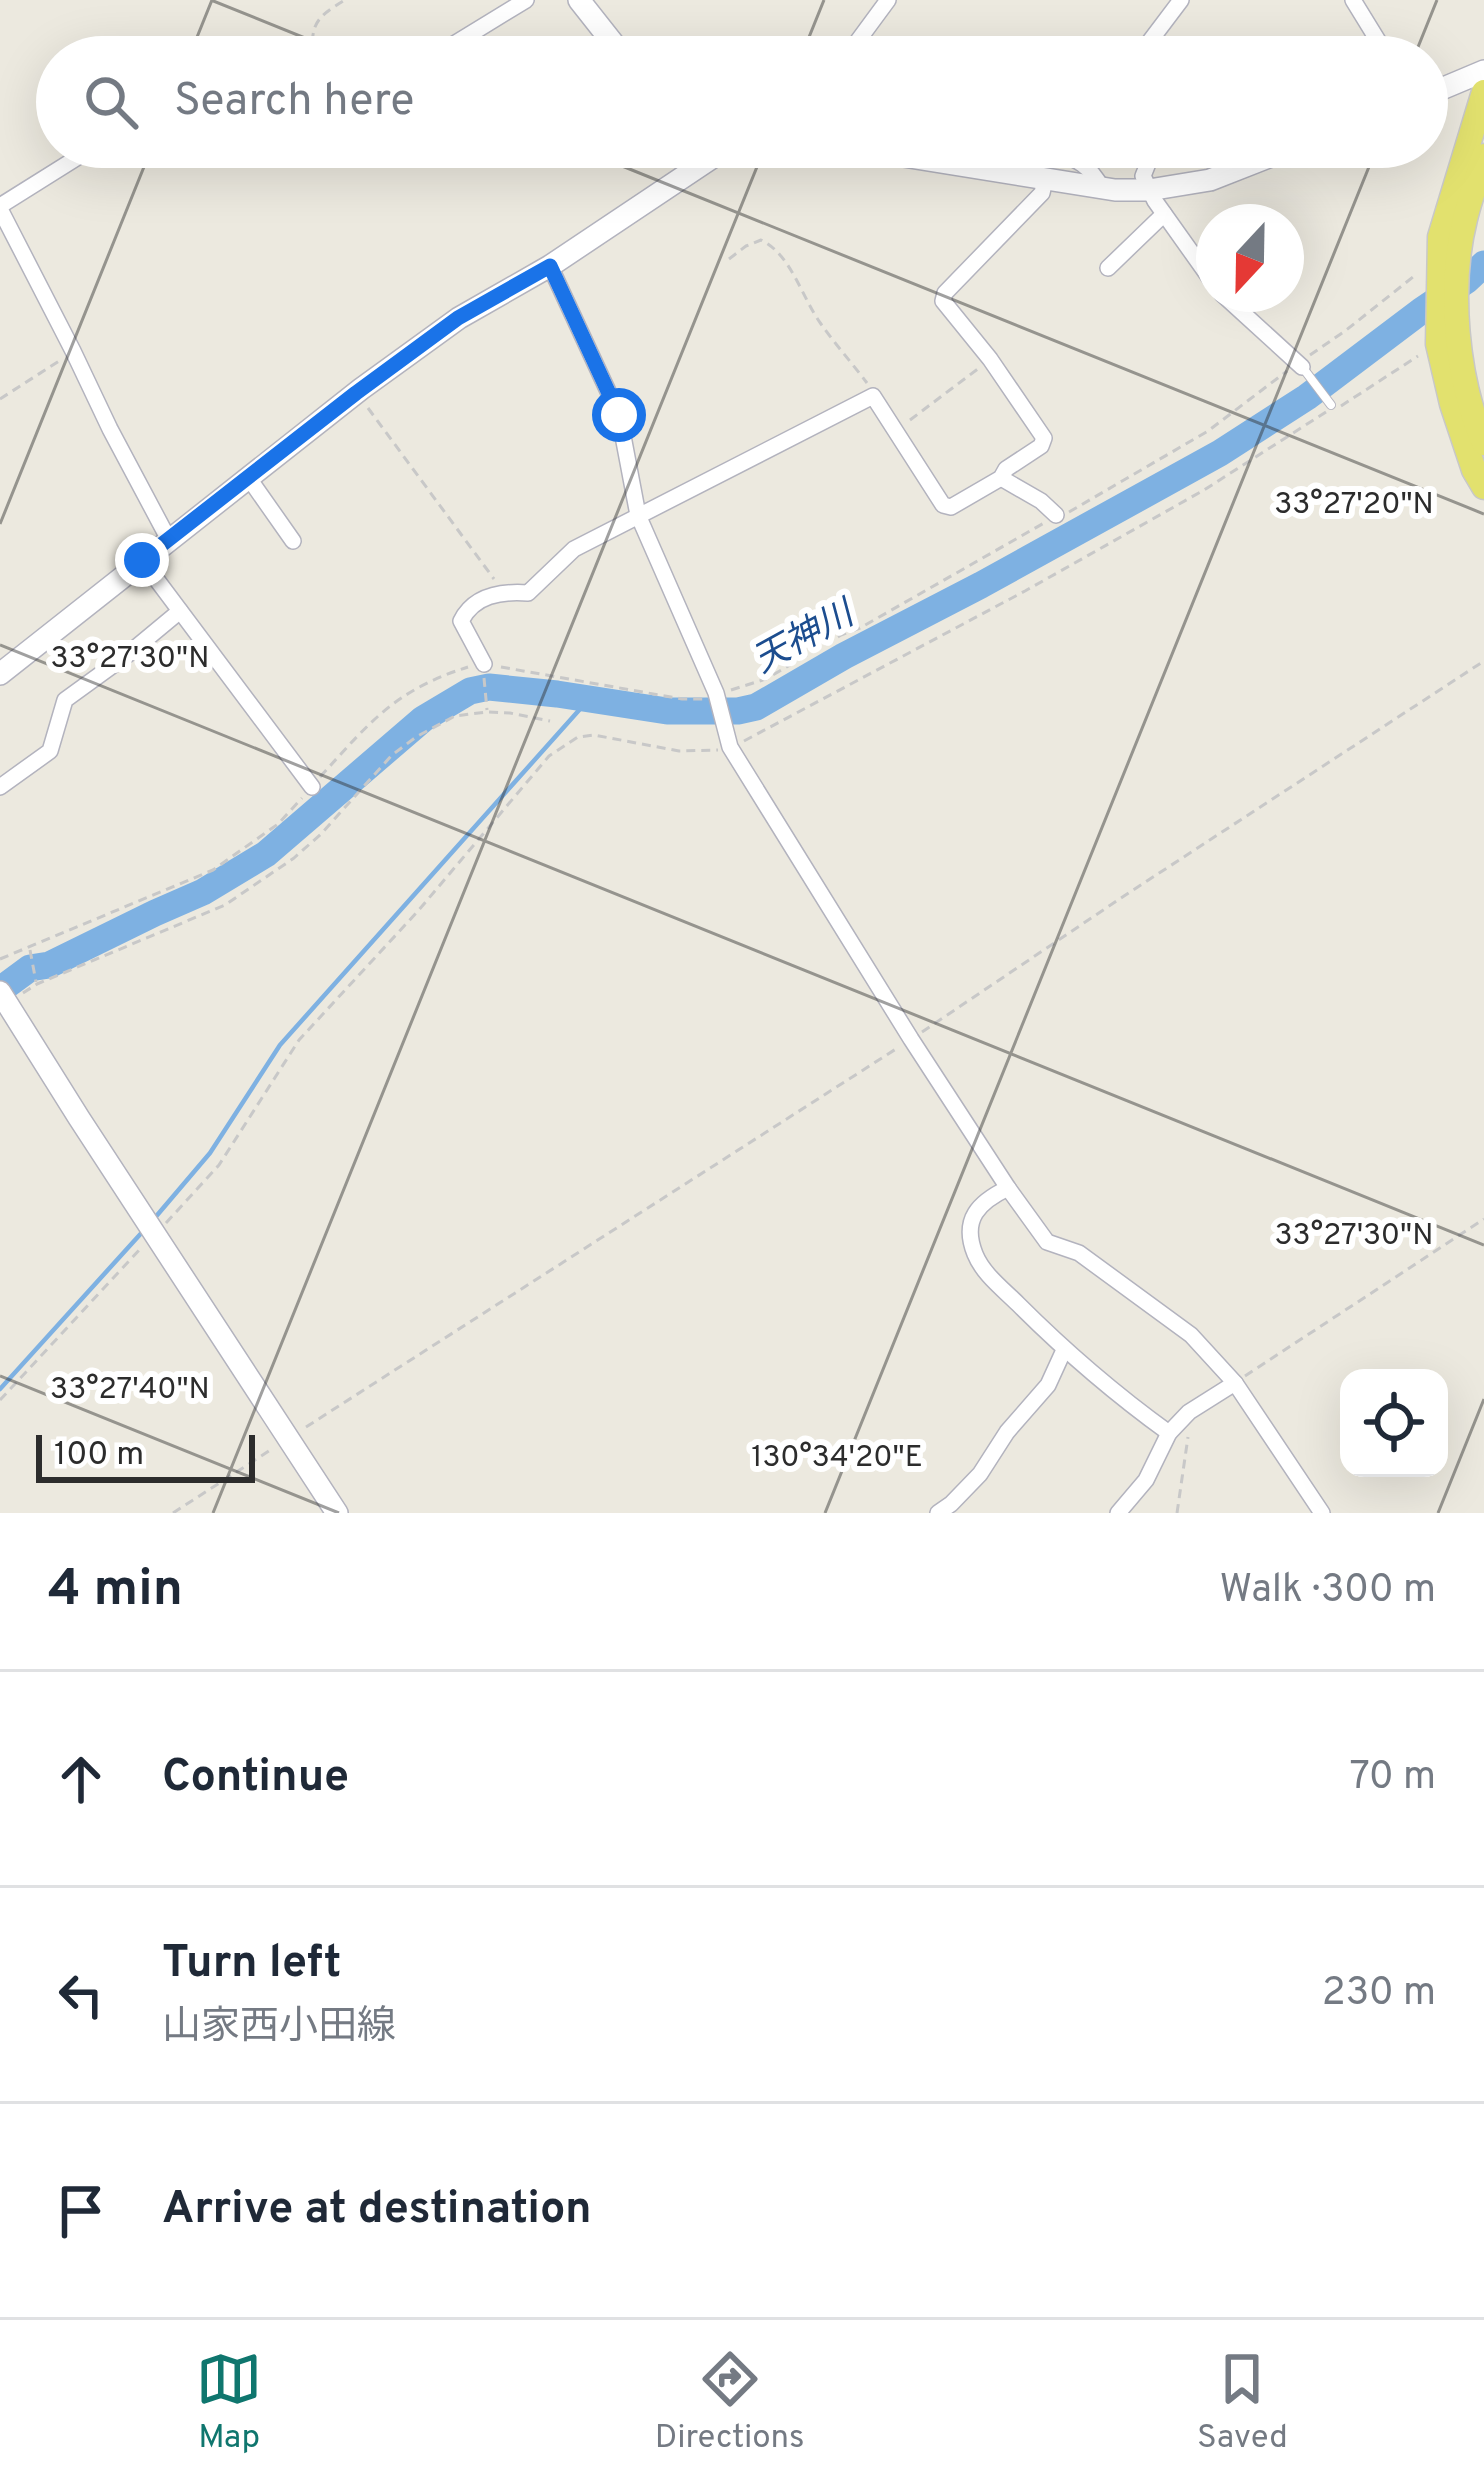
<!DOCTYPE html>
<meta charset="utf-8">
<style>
body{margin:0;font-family:Overpass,"Noto Sans JP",sans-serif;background:#f6f6f7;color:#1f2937}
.controls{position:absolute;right:36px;bottom:36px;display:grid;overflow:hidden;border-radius:24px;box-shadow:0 12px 48px #0002}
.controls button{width:108px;height:108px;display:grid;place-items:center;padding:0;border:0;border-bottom:3px solid #e0e1e3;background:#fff;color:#1f2937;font:60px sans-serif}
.compass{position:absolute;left:1196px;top:204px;width:108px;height:108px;border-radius:50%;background:#fff;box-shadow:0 12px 48px #0002;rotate:202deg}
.scale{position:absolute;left:36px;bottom:30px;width:219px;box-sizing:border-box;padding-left:12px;border:6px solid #2c2c2c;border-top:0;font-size:33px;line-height:42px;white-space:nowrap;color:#2c2c2c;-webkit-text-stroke:9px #fff;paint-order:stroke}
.stop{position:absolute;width:36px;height:36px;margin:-27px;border:9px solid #1a73e8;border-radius:50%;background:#fff}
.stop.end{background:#1a73e8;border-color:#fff;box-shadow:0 3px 12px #0008}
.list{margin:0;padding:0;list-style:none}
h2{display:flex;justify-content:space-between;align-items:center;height:156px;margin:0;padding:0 48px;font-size:51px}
h2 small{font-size:39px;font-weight:400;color:#747a83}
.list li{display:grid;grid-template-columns:78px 1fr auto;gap:36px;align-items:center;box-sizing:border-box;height:216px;padding:0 48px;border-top:3px solid #e0e1e3}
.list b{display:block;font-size:45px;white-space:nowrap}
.list p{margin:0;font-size:39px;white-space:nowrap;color:#747a83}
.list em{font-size:39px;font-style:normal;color:#747a83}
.icon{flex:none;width:66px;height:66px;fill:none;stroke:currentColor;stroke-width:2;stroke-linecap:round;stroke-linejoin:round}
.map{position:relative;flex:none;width:1484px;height:1513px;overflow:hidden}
.search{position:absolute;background:#fff;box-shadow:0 12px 48px #0002;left:36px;right:36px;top:36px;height:132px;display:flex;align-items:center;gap:30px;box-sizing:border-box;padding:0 42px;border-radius:66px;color:#747a83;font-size:45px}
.sheet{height:804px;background:#fff}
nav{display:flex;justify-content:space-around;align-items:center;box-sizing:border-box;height:168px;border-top:3px solid #e0e1e3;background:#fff;font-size:33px;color:#747a83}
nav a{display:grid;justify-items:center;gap:6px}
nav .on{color:#0f766e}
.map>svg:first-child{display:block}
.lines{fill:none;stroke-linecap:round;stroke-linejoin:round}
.stream{stroke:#7eb1e2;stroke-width:4.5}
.river{stroke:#7eb1e2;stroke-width:27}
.service-casing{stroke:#b3b3be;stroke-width:10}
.minor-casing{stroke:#b3b3be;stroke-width:18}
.tertiary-casing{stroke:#b3b3be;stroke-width:24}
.secondary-casing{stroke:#b3b3be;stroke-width:24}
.primary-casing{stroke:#c8c8c8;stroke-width:27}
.path{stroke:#c8c8c8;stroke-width:3;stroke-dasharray:9 6;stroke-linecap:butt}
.service{stroke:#fff;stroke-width:8}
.minor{stroke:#fff;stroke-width:15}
.tertiary{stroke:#fff;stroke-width:21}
.secondary{stroke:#fff;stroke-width:21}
.primary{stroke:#e2e16e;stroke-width:24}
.route{stroke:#1a73e8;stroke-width:15}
.ticks{fill:none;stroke:#2c2c2c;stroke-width:3;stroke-opacity:0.45}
.labels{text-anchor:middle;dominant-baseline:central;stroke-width:12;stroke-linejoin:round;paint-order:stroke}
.water-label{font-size:36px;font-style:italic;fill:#1c4d8f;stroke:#fff}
.ticks-label{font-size:30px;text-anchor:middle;fill:#2c2c2c;stroke:#fff;stroke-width:12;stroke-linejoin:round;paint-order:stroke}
</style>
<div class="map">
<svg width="1484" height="1513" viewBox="0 0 1484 1513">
<rect width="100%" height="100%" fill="#ece9df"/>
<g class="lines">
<!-- stream -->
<g class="stream">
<polyline points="153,1220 210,1153 280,1045 589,699"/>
<polyline points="0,1389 145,1229"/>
</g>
<!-- river -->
<polyline class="river" points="0,990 30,968 49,965 155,913 203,892 266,854 423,719 470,691 489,687 557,694 667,711 738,711 756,707 844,656 981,585 1220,453 1307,397 1421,311 1467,280 1484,264"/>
<!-- service casing -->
<g class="service-casing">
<polyline id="service" points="1303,368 1331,405"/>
</g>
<!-- minor casing -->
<g class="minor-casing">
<g id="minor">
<polyline points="1353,0 1388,57"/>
<polyline points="433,57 526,0"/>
<polyline points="846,57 888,0"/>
<polyline points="1138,57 1181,0"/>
<path d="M1044,147c28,12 42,12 58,41"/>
<polyline points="1186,147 1149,161 1143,176 1155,201 1214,284"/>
<polyline points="0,206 94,147"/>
<polyline points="0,209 73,351 110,429 169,540"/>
<polyline points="550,266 619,415 638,515 716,693 730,747 911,1039 1008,1188 1047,1242 1079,1253 1191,1335 1235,1383 1322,1513"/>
<polyline points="1108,268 1164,214"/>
<polyline points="1222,294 1302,367"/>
<polyline points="248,477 293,541"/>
<polyline points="1001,478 1041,501 1056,515"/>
<polyline points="142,560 312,787"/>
<path d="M484,664l-23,-43c13,-26 40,-30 67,-28l46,-44 299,-153 70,109 8,2 50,-29 5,-9 35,-23 3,-8 -54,-79 -47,-58 2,-8 97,-100 3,-13"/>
<polyline points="0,787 50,751 65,700 127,655 180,611"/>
<path d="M1008,1188c-29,14 -47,31 -33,66 8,20 28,35 43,50 47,47 97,90 151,129"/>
<polyline points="938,1513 951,1504 980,1474 1007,1432 1048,1385 1064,1350"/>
<polyline points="1118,1513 1146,1480 1169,1433 1189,1412 1235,1383"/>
</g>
</g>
<!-- tertiary casing -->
<g class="tertiary-casing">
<polyline id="tertiary" points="0,992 79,1118 337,1513"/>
</g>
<!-- secondary casing -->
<g class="secondary-casing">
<g id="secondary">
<polyline points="579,0 624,57"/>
<polyline points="1427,95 1484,71"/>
<polyline points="847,147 1115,190 1149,190 1210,180 1294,147"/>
<polyline points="0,674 361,389 459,318 550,266 728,147"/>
</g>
</g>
<!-- primary casing -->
<g class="primary-casing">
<g id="primary">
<polyline points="1484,92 1440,237 1438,344 1452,404 1474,470 1484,487"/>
<path d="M1484,156c-6,21 -14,42 -19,63 -17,68 -9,160 19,224"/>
</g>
</g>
<!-- path -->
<g class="path">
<path d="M313,57c-3,-34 4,-40 32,-57"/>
<path d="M729,259l17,-13 15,-6c30,14 41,58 60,84 14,20 31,39 46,59"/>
<polyline points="1310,355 1345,331 1413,277"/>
<polyline points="0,399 59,361"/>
<polyline points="1341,406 1418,356"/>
<polyline points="368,408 494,579"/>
<polyline points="910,420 979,368"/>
<polyline points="1069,512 1208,431 1287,371"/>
<polyline points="501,667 682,699 705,699"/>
<polyline points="484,678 487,710"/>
<polyline points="731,690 766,679 841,635 860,628 1044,523"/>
<polyline points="744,741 1025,591 1204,490 1326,412"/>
<path d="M320,777c50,-55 75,-87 148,-110"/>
<polyline points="30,950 36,982"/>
<polyline points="0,959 213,870 278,824 302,798"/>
<polyline points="23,993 37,984 225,905 294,858 321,834 392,755 416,737 455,716 487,712 510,713 550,721"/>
<polyline points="922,1032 1124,896 1484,661"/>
<polyline points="166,1223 219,1165 299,1040 418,911 549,756 578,737 594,735 679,751 718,750"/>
<polyline points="1245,1376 1484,1219"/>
<polyline points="0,1400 142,1247"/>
<polyline points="306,1427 899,1047"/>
<polyline points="173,1513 272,1449"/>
<polyline points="1177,1513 1188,1437"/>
</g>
<!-- service -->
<use href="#service" class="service"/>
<!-- minor -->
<use href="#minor" class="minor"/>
<!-- tertiary -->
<use href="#tertiary" class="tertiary"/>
<!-- secondary -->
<use href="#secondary" class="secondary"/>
<!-- primary -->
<use href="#primary" class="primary"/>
</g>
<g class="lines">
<!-- route -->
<polyline class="route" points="142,560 356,393 458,318 550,266 619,415"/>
</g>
<!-- ticks -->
<path class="ticks" d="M211,0l141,57M189,57l23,-57M801,57l23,-57M1414,57l23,-57M575,147l909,367M0,524l152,-377M0,645l1484,600M0,1376l339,137M213,1513l552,-1366M825,1513l552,-1366M1438,1513l46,-114"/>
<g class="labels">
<!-- water labels -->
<g class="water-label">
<text transform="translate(804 639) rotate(-29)">天神川</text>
</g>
</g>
<g class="ticks-label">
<text x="1354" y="513">33°27'20"N</text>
<text x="130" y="667">33°27'30"N</text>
<text x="1354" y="1244">33°27'30"N</text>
<text x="130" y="1398">33°27'40"N</text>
<text x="837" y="1466">130°34'20"E</text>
</g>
</svg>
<div class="controls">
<button><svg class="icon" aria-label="locate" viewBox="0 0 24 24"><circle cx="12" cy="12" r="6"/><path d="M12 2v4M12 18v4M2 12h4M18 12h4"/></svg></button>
</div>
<svg class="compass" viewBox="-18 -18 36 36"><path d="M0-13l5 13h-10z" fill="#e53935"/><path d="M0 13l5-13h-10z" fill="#747a83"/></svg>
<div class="scale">100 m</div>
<div class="stop" style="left:619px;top:415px"></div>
<div class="stop end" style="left:142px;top:560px"></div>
<div class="search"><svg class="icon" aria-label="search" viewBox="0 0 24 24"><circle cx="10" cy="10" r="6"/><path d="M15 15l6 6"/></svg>Search here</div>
</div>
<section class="sheet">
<h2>4 min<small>Walk · 300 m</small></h2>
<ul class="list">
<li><svg class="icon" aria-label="ahead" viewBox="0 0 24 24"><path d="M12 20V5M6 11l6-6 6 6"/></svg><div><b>Continue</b></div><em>70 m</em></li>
<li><svg class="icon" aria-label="left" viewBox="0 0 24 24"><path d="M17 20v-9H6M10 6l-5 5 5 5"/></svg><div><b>Turn left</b><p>山家西小田線</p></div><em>230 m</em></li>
<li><svg class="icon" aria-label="arrive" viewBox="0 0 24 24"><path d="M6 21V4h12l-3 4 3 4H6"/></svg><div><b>Arrive at destination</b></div></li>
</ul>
</section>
<nav>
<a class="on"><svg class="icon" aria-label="map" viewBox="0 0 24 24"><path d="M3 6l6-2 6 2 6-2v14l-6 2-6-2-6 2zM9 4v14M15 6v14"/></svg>Map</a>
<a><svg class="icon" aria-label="directions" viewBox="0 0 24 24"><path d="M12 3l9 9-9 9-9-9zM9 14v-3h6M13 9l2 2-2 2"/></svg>Directions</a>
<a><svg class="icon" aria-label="saved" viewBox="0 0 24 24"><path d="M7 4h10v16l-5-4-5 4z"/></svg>Saved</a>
</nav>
